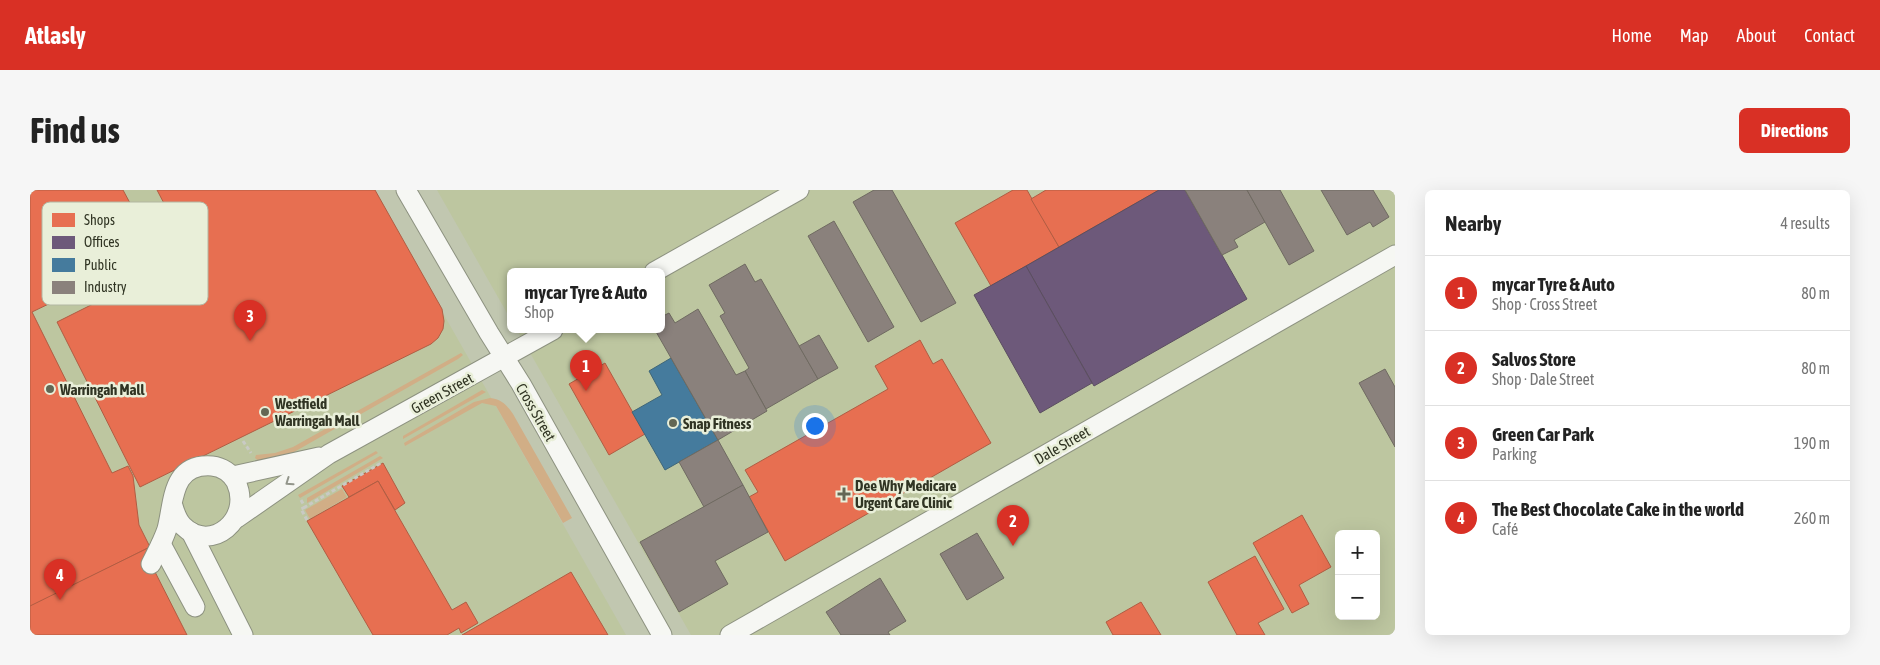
<!DOCTYPE html>
<meta charset="utf-8">
<style>
body{margin:0;font-family:"Asap Condensed",sans-serif;background:#f6f6f6;color:#222}
.controls{position:absolute;right:15px;bottom:15px;display:grid;overflow:hidden;border-radius:8px;box-shadow:0 5px 20px #0002}
.controls button{width:45px;height:45px;display:grid;place-items:center;padding:0;border:0;border-bottom:1px solid #e0e0e0;background:#fff;color:#222;font:25px sans-serif}
.you{position:absolute;left:784px;top:235px;width:18px;height:18px;margin:-12px;border:4px solid #fff;border-radius:50%;background:#1a73e8;box-shadow:0 0 0 8px #1a73e833}
.badge{display:grid;place-items:center;width:32px;height:32px;border-radius:50%;background:#d93025;color:#fff;font-size:16px;font-weight:700}
.pin{position:absolute;translate:-50% -41px;filter:drop-shadow(0 1px 2px #0008)}
.pin::after{content:'';position:absolute;top:26px;width:18px;height:15px;background:inherit;clip-path:polygon(0 0,100% 0,50% 100%)}
.popup{position:absolute;left:477px;top:78px;width:158px;height:65px;box-sizing:border-box;display:grid;place-content:center;border-radius:8px;background:#fff;filter:drop-shadow(0 1px 4px #0005);font-size:16px;white-space:nowrap;color:#767676}
.popup b{font-size:19px;color:#222}
.popup::after{content:'';position:absolute;left:50%;top:100%;margin-left:-10px;border:10px solid transparent;border-top-color:#fff}
.list{margin:0;padding:0;list-style:none}
h2{display:flex;justify-content:space-between;align-items:center;height:65px;margin:0;padding:0 20px;font-size:21px}
h2 small{font-size:16px;font-weight:400;color:#767676}
.list li{display:grid;grid-template-columns:32px 1fr auto;gap:15px;align-items:center;box-sizing:border-box;height:75px;padding:0 20px;border-top:1px solid #e0e0e0}
.list b{display:block;font-size:19px;white-space:nowrap}
.list p{margin:0;font-size:16px;white-space:nowrap;color:#767676}
.list em{font-size:16px;font-style:normal;color:#767676}
.map{position:relative;flex:none;width:1365px;height:445px;overflow:hidden;border-radius:8px}
header{display:flex;align-items:center;gap:30px;box-sizing:border-box;height:70px;padding:0 25px;background:#d93025;color:#fff}
header strong{font-size:24px}
nav{display:flex;gap:28px;margin-inline-start:auto;font-size:18px}
.intro{display:flex;align-items:center;justify-content:space-between;box-sizing:border-box;height:120px;padding:0 30px}
h1{margin:0;font-size:35px}
.button{padding:12px 22px;border-radius:8px;background:#d93025;color:#fff;font-size:18px;font-weight:700}
main{display:flex;gap:30px;padding:0 30px}
aside{flex:1;background:#fff;border-radius:8px;box-shadow:0 5px 20px #0002}
.map>svg:first-child{display:block}
.built{fill:#bdc6a0;fill-rule:evenodd}
.green{fill:#d1ae86}
.shops{fill:#e76f51;stroke:#b05d43}
.offices{fill:#6d597a;stroke:#5b4e60}
.public{fill:#457b9d;stroke:#3f6678}
.industry{fill:#8a817c;stroke:#6f6a61}
.lines{fill:none;stroke-linecap:round;stroke-linejoin:round}
.minor-casing{stroke:#8d9280;stroke-width:21}
.path{stroke:#c9cac4;stroke-width:3;stroke-dasharray:4 2.5;stroke-linecap:butt}
.minor{stroke:#f6f7f3;stroke-width:19}
.oneway{stroke:#93968b}
.poi-dot{fill:#636754;stroke:#e9efd9;stroke-width:2}
.labels{text-anchor:middle;dominant-baseline:central;stroke-width:5;stroke-linejoin:round;paint-order:stroke}
.poi-label{font-size:15px;font-weight:bold;fill:#303423;stroke:#e9efd9;text-anchor:start}
.street-label{font-size:15px;fill:#303423;stroke:#e9efd9}
.key{fill:#e9efd9;stroke:#b2b7a2;stroke-width:1}
.key-label{font-size:14px;fill:#303423}
</style>
<header>
<strong>Atlasly</strong>
<nav><a>Home</a><a>Map</a><a>About</a><a>Contact</a></nav>
</header>
<div class="intro"><h1>Find us</h1><a class="button">Directions</a></div>
<main>
<div class="map">
<svg width="1365" height="445" viewBox="0 0 1365 445">
<rect width="100%" height="100%" fill="#c1c7b0"/>
<!-- built -->
<g class="built">
<polygon points="0,0 343,0 596,445 0,445"/>
<path d="M407,0h958v445h-704l-174,-305h144v-58h-150v48zM1309,344h37v82h-37z"/>
</g>
<!-- green -->
<g class="green">
<polygon points="431,163 433,165 428,169 264,262 230,272 225,268 226,265 245,263 263,257"/>
<polygon points="452,200 456,202 373,249 373,246"/>
<path d="M460,208c11,1 17,7 23,16l59,104 -9,5 -67,-117 -14,-3 -77,43 -1,-3 70,-41z"/>
<polygon points="346,261 348,263 270,308 268,305"/>
<polygon points="350,266 353,268 277,313 277,308"/>
<polygon points="312,299 317,307 280,329 275,320"/>
</g>
<!-- shops -->
<g class="shops">
<polygon points="0,0 93,0 107,26 116,29 128,52 124,63 131,78 64,111 56,96 2,122 82,283 98,276 103,286 109,335 120,357 0,417"/>
<polygon points="127,0 345,0 412,119 414,131 413,139 408,148 401,154 110,297 27,132 161,65"/>
<polygon points="983,0 997,0 1029,57 961,96 925,33"/>
<polygon points="1016,0 1129,0 1029,57 1001,9"/>
<polygon points="890,150 903,174 912,169 961,253 755,371 719,307 728,302 715,280 858,199 845,176"/>
<polygon points="575,173 615,244 579,265 539,194"/>
<polygon points="353,273 375,313 365,320 348,291 319,307 312,296"/>
<polygon points="348,291 422,420 436,412 448,433 431,443 429,438 417,445 343,445 277,331"/>
<polygon points="1272,325 1301,377 1269,395 1279,414 1262,423 1223,353"/>
<polygon points="120,357 121,374 157,445 0,445 0,416"/>
<polygon points="1225,366 1254,419 1228,433 1235,445 1207,445 1178,392"/>
<polygon points="541,382 578,445 432,445"/>
<polygon points="1111,412 1131,445 1083,445 1076,432"/>
</g>
<!-- offices -->
<g class="offices">
<polygon points="1129,0 1155,0 1217,109 1064,196 996,76"/>
<polygon points="996,76 1062,193 1010,223 944,105"/>
</g>
<!-- public -->
<polygon class="public" points="641,168 688,250 635,280 602,222 632,205 619,181"/>
<!-- industry -->
<g class="industry">
<polygon points="844,0 862,0 926,113 891,132 823,12"/>
<polygon points="1155,0 1217,0 1235,32 1204,50 1208,57 1192,65"/>
<polygon points="1217,0 1250,0 1284,61 1259,75"/>
<polygon points="1291,0 1343,0 1359,27 1343,37 1340,32 1317,45"/>
<polygon points="804,31 864,137 838,152 778,46"/>
<polygon points="715,74 725,92 731,89 788,189 736,219 715,181 719,178 690,126 695,123 679,95"/>
<polygon points="668,119 706,185 715,181 737,221 688,250 625,140 631,140 631,127 639,123 645,133"/>
<polygon points="789,145 808,178 788,189 769,156"/>
<polygon points="1355,179 1365,197 1365,257 1329,193"/>
<polygon points="688,250 713,295 674,317 649,272"/>
<polygon points="713,295 738,342 685,371 698,394 649,422 610,352"/>
<polygon points="947,343 974,388 937,410 910,364"/>
<polygon points="850,388 876,431 858,442 860,445 811,445 796,422"/>
</g>
<g class="lines">
<!-- minor casing -->
<g class="minor-casing">
<g id="minor">
<polyline points="376,0 459,143 491,194 632,445"/>
<polyline points="624,82 769,0"/>
<polyline points="203,286 289,267"/>
<polyline points="207,328 299,264 523,140"/>
<polyline points="161,342 213,445"/>
<polyline points="131,354 165,417"/>
<path d="M121,374c6,-12 12,-23 16,-35 7,-27 4,-66 45,-63 10,1 19,7 24,16 17,37 -25,72 -53,44 -5,-5 -8,-13 -10,-20"/>
<polyline points="700,445 1365,65"/>
</g>
</g>
<!-- path -->
<g class="path">
<polyline points="213,251 221,263"/>
<polyline points="271,310 275,317 351,273"/>
<polyline points="275,317 271,319 277,330"/>
</g>
<!-- minor -->
<use href="#minor" class="minor"/>
</g>
<!-- one-way arrows -->
<defs><path id="oneway-chevron" d="M-2-3.5L2.5 0L-2 3.5" fill="none" stroke-width="1.6" stroke-linecap="round" stroke-linejoin="round" transform="scale(1.25)"/></defs>
<use class="oneway" href="#oneway-chevron" transform="translate(259 292) rotate(145)"/>
<!-- markers -->
<g class="poi-dot">
<circle cx="20" cy="199" r="5"/>
<circle cx="235" cy="222" r="5"/>
<circle cx="643" cy="233" r="5"/>
<path d="M811.5 296.5h5v5h5v5h-5v5h-5v-5h-5v-5h5z"/>
</g>
<g class="labels">
<!-- poi labels -->
<g class="poi-label">
<text x="30" y="199">Warringah Mall</text>
<text x="245" y="213">Westfield<tspan x="245" dy="17">Warringah Mall</tspan></text>
<text x="653" y="233">Snap Fitness</text>
<text x="825" y="295">Dee Why Medicare<tspan x="825" dy="17">Urgent Care Clinic</tspan></text>
</g>
<!-- street labels -->
<g class="street-label">
<text transform="translate(412 203) rotate(-29)">Green Street</text>
<text transform="translate(506 222) rotate(60)">Cross Street</text>
<text transform="translate(1032 255) rotate(-30)">Dale Street</text>
</g>
</g>
<!-- legend -->
<rect x="12" y="12" width="166" height="103" rx="8" class="key"/>
<rect x="22" y="23" width="23" height="14" fill="#e76f51"/>
<rect x="22" y="46" width="23" height="13" fill="#6d597a"/>
<rect x="22" y="68" width="23" height="14" fill="#457b9d"/>
<rect x="22" y="91" width="23" height="13" fill="#8a817c"/>
<g class="key-label">
<text x="54" y="35">Shops</text>
<text x="54" y="57">Offices</text>
<text x="54" y="80">Public</text>
<text x="54" y="102">Industry</text>
</g>
</svg>
<div class="controls">
<button>+</button>
<button>−</button>
</div>
<div class="you"></div>
<div class="pin badge" style="left:556px;top:201px">1</div>
<div class="popup"><b>mycar Tyre &amp; Auto</b>Shop</div>
<div class="pin badge" style="left:983px;top:356px">2</div>
<div class="pin badge" style="left:220px;top:151px">3</div>
<div class="pin badge" style="left:30px;top:410px">4</div>
</div>
<aside>
<h2>Nearby<small>4 results</small></h2>
<ul class="list">
<li><span class="badge">1</span><div><b>mycar Tyre &amp; Auto</b><p>Shop · Cross Street</p></div><em>80 m</em></li>
<li><span class="badge">2</span><div><b>Salvos Store</b><p>Shop · Dale Street</p></div><em>80 m</em></li>
<li><span class="badge">3</span><div><b>Green Car Park</b><p>Parking</p></div><em>190 m</em></li>
<li><span class="badge">4</span><div><b>The Best Chocolate Cake in the world</b><p>Café</p></div><em>260 m</em></li>
</ul>
</aside>
</main>
